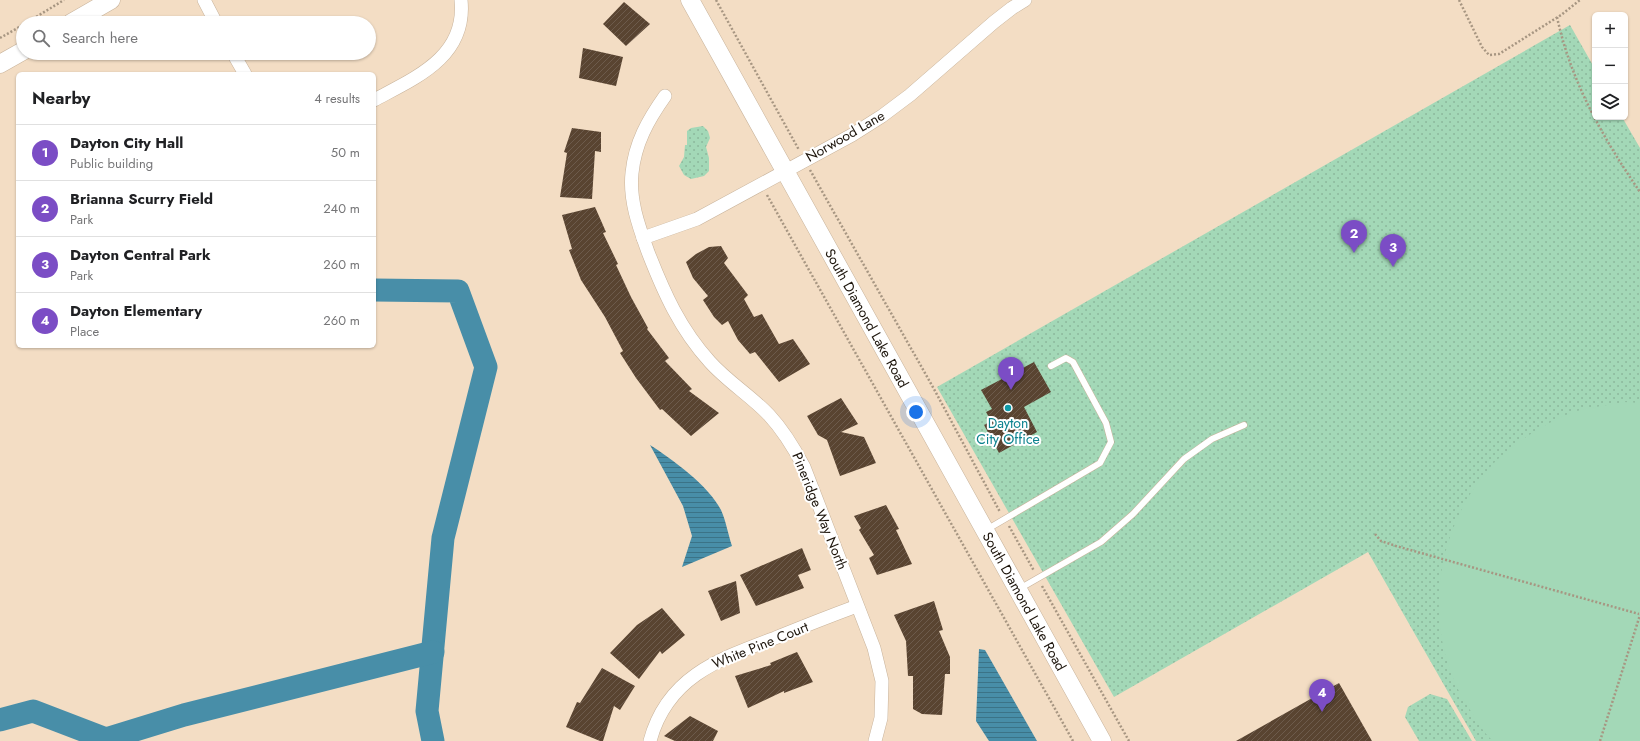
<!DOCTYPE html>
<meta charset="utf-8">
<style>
body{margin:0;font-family:Jost,sans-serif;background:#f6f6f6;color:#202124}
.controls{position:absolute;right:12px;top:12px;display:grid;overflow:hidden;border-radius:6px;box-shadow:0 1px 3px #0004}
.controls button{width:36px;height:36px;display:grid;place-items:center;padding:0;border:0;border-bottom:1px solid #e0e0e0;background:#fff;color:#202124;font:20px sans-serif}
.you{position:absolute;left:916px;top:412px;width:14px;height:14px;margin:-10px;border:3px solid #fff;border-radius:50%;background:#1a73e8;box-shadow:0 0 0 6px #1a73e833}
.badge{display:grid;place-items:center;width:26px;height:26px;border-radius:50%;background:#7b4dc5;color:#fff;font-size:13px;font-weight:700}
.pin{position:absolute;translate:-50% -33px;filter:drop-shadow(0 1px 2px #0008)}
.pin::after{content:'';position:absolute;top:21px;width:14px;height:12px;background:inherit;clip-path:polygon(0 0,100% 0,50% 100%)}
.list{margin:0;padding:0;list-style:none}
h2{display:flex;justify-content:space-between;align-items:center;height:52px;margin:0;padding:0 16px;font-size:17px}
h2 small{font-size:13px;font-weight:400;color:#757577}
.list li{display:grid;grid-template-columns:26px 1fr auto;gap:12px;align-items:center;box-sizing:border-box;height:56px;padding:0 16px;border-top:1px solid #e0e0e0}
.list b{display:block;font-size:15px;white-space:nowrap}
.list p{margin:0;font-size:13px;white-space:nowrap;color:#757577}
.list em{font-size:13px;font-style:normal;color:#757577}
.icon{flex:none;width:22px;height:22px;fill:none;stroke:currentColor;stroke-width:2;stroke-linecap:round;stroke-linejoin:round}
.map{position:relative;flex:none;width:1640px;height:741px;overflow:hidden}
.search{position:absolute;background:#fff;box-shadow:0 1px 3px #0004;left:16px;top:16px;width:360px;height:44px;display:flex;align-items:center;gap:10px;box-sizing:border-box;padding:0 14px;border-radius:22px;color:#757577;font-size:15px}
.panel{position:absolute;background:#fff;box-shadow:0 1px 3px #0004;left:16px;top:72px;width:360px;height:276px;border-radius:6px}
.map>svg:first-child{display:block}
.grass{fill:url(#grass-dots)}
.pitch{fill:#a3d8b7}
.water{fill:url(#water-rules)}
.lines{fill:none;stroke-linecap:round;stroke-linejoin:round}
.river{stroke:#488ea8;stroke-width:23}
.building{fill:url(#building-hatch)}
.lane-casing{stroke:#c8b39b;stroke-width:7}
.street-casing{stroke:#c8b39b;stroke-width:14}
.secondary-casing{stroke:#c8b39b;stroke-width:19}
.path{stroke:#a79682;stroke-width:2.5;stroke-dasharray:2 2;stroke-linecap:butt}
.lane{stroke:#fff;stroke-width:6}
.street{stroke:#fff;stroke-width:13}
.secondary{stroke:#fff;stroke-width:18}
.culture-dot{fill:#0f9aa8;stroke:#fff;stroke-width:1.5}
.labels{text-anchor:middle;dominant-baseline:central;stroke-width:4;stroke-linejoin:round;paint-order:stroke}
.street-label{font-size:14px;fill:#1c140b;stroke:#fff}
.culture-label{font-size:14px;fill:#0d838f;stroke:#fff}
</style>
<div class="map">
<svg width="1640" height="741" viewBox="0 0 1640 741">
<defs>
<pattern id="grass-dots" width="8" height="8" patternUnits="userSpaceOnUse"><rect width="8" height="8" fill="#a3d8b7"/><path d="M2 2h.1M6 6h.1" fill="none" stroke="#8cb89c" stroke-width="1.8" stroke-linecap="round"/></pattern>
<pattern id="water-rules" width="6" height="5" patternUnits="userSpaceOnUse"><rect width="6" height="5" fill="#488ea8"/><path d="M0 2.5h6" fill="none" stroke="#3b7387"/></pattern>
<pattern id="building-hatch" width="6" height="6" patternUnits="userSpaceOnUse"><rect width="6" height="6" fill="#594431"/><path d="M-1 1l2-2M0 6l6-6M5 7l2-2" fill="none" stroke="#6d5b4c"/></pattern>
</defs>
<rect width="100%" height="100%" fill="#f3ddc4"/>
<!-- grass -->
<g class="grass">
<polygon points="1570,25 1595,69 1595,117 1622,117 1640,148 1640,741 1476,741 1368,552 1114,697 937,387"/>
<polygon points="703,126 708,131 710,138 706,147 709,158 709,171 704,176 691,179 684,175 679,166 684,157 685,145 687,145 687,131 691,128"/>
<polygon points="1430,694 1447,699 1472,741 1419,741 1405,717 1408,707"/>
</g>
<!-- pitch -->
<path class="pitch" d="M1624,402l16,1v338h-147c-10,-9 -16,-20 -23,-31 -50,-75 -38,-180 23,-246 19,-20 58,-45 84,-53 15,-4 32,-6 47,-9z"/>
<!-- water -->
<g class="water">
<path d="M650,445c22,14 59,41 71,65 5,11 7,24 11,36l-50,21 10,-31 -9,-30z"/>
<polygon points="979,649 985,650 1037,741 989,741 976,721"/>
</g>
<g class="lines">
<!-- river -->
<g class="river">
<polyline points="374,290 458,291 486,367 443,538 427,711 433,741"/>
<polyline points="0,720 33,711 106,739 184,715 433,652"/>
</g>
</g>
<!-- building -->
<g class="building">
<polygon points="624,2 650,24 626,46 603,24"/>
<polygon points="583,48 623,57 616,86 579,78"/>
<polygon points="572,128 601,132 601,152 595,151 592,199 560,197 567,153 564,152"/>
<polygon points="595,207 606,232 603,233 618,264 616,265 631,297 648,328 647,329 669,358 665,361 692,389 689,391 719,413 691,436 662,409 660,410 636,378 620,353 623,351 605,317 581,280 569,250 572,249 562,215"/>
<polygon points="721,246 728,258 724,263 748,295 744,299 754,317 762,314 779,344 793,339 810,364 779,382 755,352 750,354 738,340 728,321 722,325 714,317 703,300 708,296 693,278 686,262 696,254 709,247"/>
<polygon points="1034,362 1051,392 1024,407 1037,432 999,453 984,425 991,421 986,412 992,409 981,390"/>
<polygon points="841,398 858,424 841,432 864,437 876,463 840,476 827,440 818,435 807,416"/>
<polygon points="886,505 899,529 896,530 912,564 877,575 869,558 874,555 859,530 861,528 854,516"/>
<polygon points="802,548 811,570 798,575 804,588 756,606 740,575"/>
<polygon points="736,581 740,613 721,621 708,591"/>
<polygon points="934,601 943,630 939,631 950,657 950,674 945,674 942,715 922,714 913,709 913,676 908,676 906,641 894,615"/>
<polygon points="662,608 685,635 662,654 660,651 639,679 610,653 637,625"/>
<polygon points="797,652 813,682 784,693 784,691 748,708 735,676 771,665 770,663"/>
<polygon points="602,668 635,686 620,710 614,706 603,741 600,741 566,727 577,702 580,703"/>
<polygon points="1339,683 1372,741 1236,741"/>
<polygon points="690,716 718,731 713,741 675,741 664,736"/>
</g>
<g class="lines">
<!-- lane casing -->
<g class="lane-casing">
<g id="lane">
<polyline points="986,530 1100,463 1111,442 1106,423 1073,362 1066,358 1051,366"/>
<polyline points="1019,589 1101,542 1133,514 1184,459 1212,439 1244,425"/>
</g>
</g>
<!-- street casing -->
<g class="street-casing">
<g id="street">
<polyline points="204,0 216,23"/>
<polyline points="233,53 245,74"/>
<path d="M665,96c-17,24 -30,47 -33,77 -3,27 7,54 16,79 16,41 32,77 62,110 18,20 41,34 59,53 14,15 25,33 35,52l70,181 8,33 -1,37 -6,23"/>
<path d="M374,100c41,-22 93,-43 87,-100"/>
<polyline points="643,238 697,219 852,135 882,116 910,95 994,22 1012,8 1025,0"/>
<path d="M650,741c17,-64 69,-82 125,-103 27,-11 55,-22 82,-32"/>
</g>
</g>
<!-- secondary casing -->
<g class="secondary-casing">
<g id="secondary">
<path id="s1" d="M690,0l412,741"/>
<polyline points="71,23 111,0"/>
<polyline points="0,64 23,51"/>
</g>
</g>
<!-- path -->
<g class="path">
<polyline points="716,0 799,150"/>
<polyline points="1459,0 1482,47 1489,55 1499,54 1561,15 1580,0"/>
<path d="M1557,17c14,65 46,121 83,175"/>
<polyline points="26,23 64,0"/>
<polyline points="0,38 23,25"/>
<polyline points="810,170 934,389 1000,512"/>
<polyline points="767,195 1073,741"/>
<polyline points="1009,526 1034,571"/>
<polyline points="1375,534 1381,541 1396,546 1639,614"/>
<polyline points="1042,586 1129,741"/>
<polyline points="1600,741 1640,615"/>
</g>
<!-- lane -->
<use href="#lane" class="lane"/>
<!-- street -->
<use href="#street" class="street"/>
<!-- secondary -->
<use href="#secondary" class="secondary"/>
</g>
<!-- markers -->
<circle class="culture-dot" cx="1008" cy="408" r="4"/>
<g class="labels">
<!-- street labels -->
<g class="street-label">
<text transform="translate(845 136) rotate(-30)">Norwood Lane</text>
<text stroke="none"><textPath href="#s1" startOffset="364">South Diamond Lake Road</textPath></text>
<text transform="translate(820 511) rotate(68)">Pineridge Way North</text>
<text stroke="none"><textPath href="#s1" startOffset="688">South Diamond Lake Road</textPath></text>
<text transform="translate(760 645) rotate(-22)">White Pine Court</text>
</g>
<!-- culture labels -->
<g class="culture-label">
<text x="1008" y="423">Dayton<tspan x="1008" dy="16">City Office</tspan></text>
</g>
</g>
</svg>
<div class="controls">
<button>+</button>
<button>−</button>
<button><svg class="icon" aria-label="layers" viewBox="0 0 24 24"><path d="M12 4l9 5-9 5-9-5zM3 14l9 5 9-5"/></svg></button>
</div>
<div class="you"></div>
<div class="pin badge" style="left:1011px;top:390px">1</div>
<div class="pin badge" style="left:1354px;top:253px">2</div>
<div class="pin badge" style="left:1393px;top:267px">3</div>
<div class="pin badge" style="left:1322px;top:712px">4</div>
<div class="search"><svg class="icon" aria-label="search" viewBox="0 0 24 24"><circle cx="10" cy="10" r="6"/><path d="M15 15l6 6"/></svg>Search here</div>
<section class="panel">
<h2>Nearby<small>4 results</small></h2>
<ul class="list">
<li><span class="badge">1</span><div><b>Dayton City Hall</b><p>Public building</p></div><em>50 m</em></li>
<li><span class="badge">2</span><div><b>Brianna Scurry Field</b><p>Park</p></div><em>240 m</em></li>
<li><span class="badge">3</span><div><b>Dayton Central Park</b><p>Park</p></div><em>260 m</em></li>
<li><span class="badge">4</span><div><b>Dayton Elementary</b><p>Place</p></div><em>260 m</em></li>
</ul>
</section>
</div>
